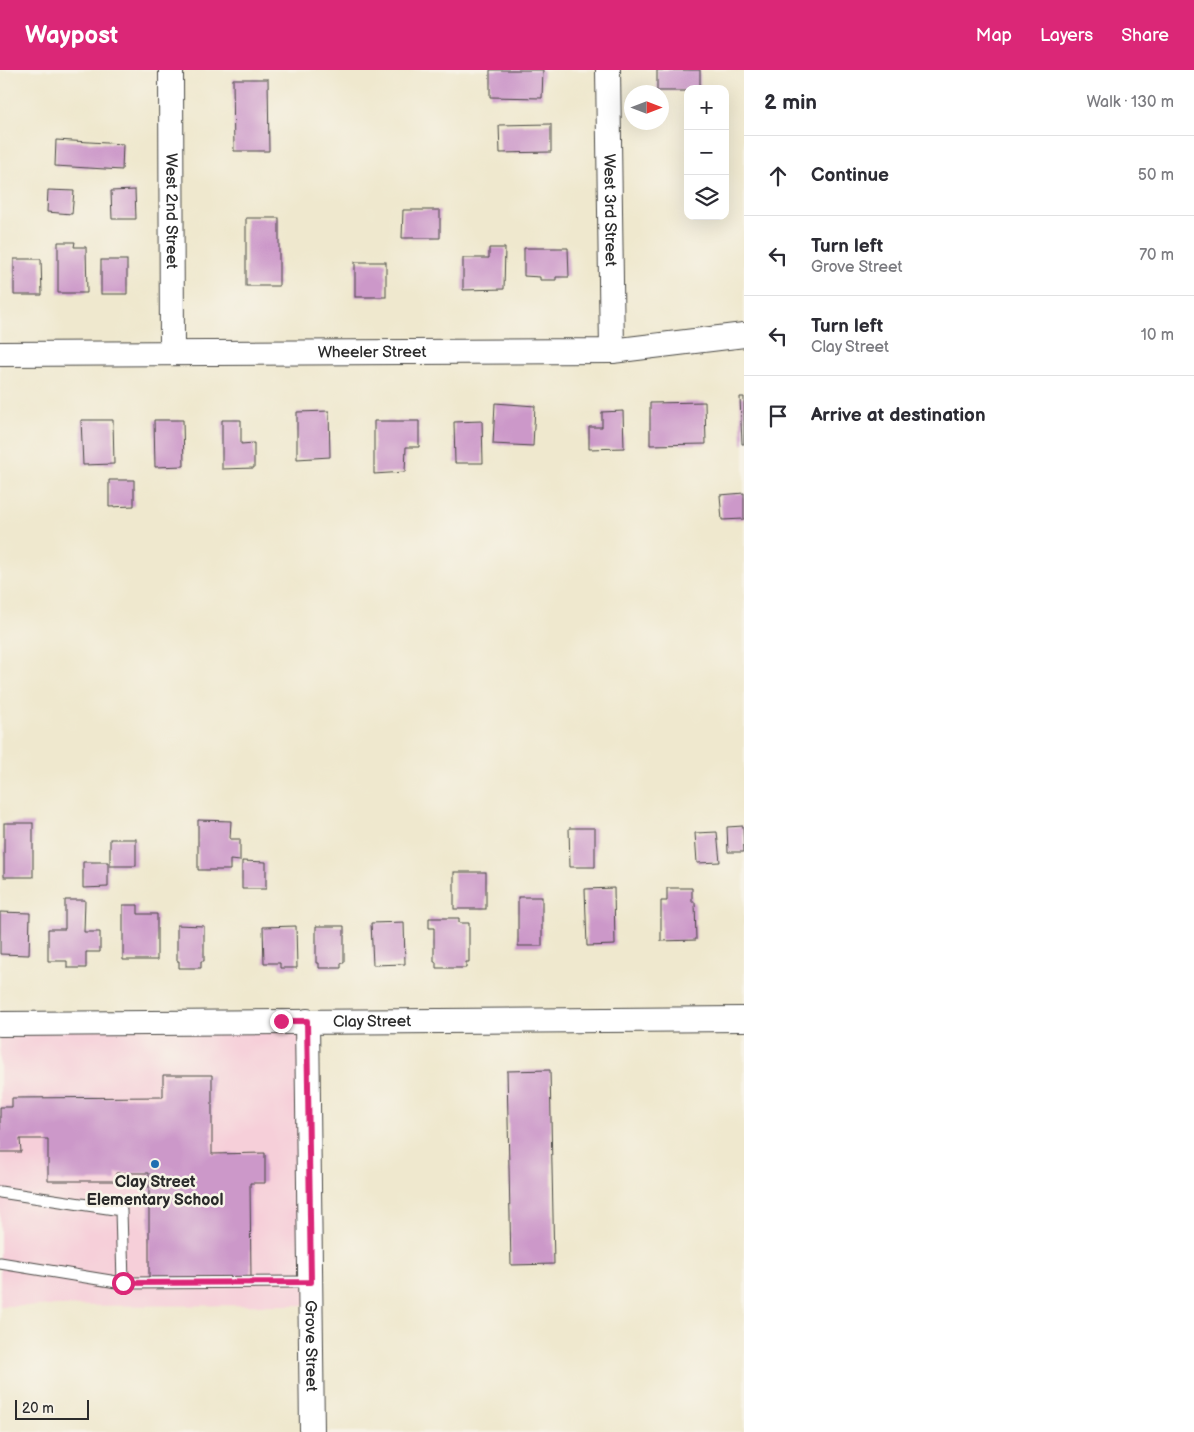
<!DOCTYPE html>
<meta charset="utf-8">
<style>
body{margin:0;font-family:"Balsamiq Sans",sans-serif;background:#f7f7f7;color:#2b2b33}
.controls{position:absolute;right:15px;top:15px;display:grid;overflow:hidden;border-radius:10px;box-shadow:0 5px 20px #0002}
.controls button{width:45px;height:45px;display:grid;place-items:center;padding:0;border:0;border-bottom:1px solid #e1e1e2;background:#fff;color:#2b2b33;font:25px sans-serif}
.compass{position:absolute;left:624px;top:15px;width:45px;height:45px;border-radius:50%;background:#fff;box-shadow:0 5px 20px #0002;rotate:90deg}
.scale{position:absolute;left:15px;bottom:12px;width:74px;box-sizing:border-box;padding-left:5px;border:2px solid #2b2b2b;border-top:0;font-size:14px;line-height:18px;white-space:nowrap;color:#2b2b2b;-webkit-text-stroke:4px #f7f3e8;paint-order:stroke}
.stop{position:absolute;width:15px;height:15px;margin:-11px;border:4px solid #db2777;border-radius:50%;background:#fff}
.stop.end{background:#db2777;border-color:#fff;box-shadow:0 1px 5px #0008}
.list{margin:0;padding:0;list-style:none}
h2{display:flex;justify-content:space-between;align-items:center;height:65px;margin:0;padding:0 20px;font-size:21px}
h2 small{font-size:16px;font-weight:400;color:#7c7c81}
.list li{display:grid;grid-template-columns:32px 1fr auto;gap:15px;align-items:center;box-sizing:border-box;height:80px;padding:0 20px;border-top:1px solid #e1e1e2}
.list b{display:block;font-size:19px;white-space:nowrap}
.list p{margin:0;font-size:16px;white-space:nowrap;color:#7c7c81}
.list em{font-size:16px;font-style:normal;color:#7c7c81}
.icon{flex:none;width:28px;height:28px;fill:none;stroke:currentColor;stroke-width:2;stroke-linecap:round;stroke-linejoin:round}
.map{position:relative;flex:none;width:744px;height:1362px;overflow:hidden}
header{display:flex;align-items:center;gap:30px;box-sizing:border-box;height:70px;padding:0 25px;background:#db2777;color:#fff}
header strong{font-size:24px}
nav{display:flex;gap:28px;margin-inline-start:auto;font-size:18px}
main{display:flex}
aside{flex:1;background:#fff}
.map>svg:first-child{display:block}
.built{fill:#f6cfd9}
.building{fill:#cc98c9}
.lines{fill:none;stroke-linecap:round;stroke-linejoin:round}
.lane-casing{stroke:#484743;stroke-width:13}
.street-casing{stroke:#484743;stroke-width:26}
.lane{stroke:#fff;stroke-width:11}
.street{stroke:#fff;stroke-width:24}
.route{stroke:#db2777;stroke-width:6}
.poi-dot{fill:#1f6fb2;stroke:#f7f3e8;stroke-width:2}
.labels{text-anchor:middle;dominant-baseline:central;stroke-width:5;stroke-linejoin:round;paint-order:stroke}
.street-label{font-size:16px;fill:#2b2b2b;stroke:#f7f3e8}
.poi-label{font-size:16px;font-weight:bold;fill:#2b2b2b;stroke:#f7f3e8}
</style>
<header>
<strong>Waypost</strong>
<nav><a>Map</a><a>Layers</a><a>Share</a></nav>
</header>
<main>
<div class="map">
<svg width="744" height="1362" viewBox="0 0 744 1362">
<rect width="100%" height="100%" fill="#f7f3e8"/>
<filter id="ink" filterUnits="userSpaceOnUse"><feTurbulence type="fractalNoise" baseFrequency=".02" numOctaves="2"/><feDisplacementMap in="SourceGraphic" scale="10" xChannelSelector="R" yChannelSelector="G"/><feConvolveMatrix kernelMatrix="1 2 1 2 8 2 1 2 1" color-interpolation-filters="sRGB"/></filter>
<filter id="wash" filterUnits="userSpaceOnUse"><feTurbulence type="fractalNoise" baseFrequency=".0096" numOctaves="4" result="noise"/><feDisplacementMap in="SourceGraphic" scale="20" xChannelSelector="R" yChannelSelector="G"/><feGaussianBlur stdDeviation="1.12" result="paint"/><feColorMatrix in="noise" values="0 0 0 0 0 0 0 0 0 0 0 0 0 0 0 0 0 1.4 0 .05"/><feComposite in="paint" operator="in"/></filter>
<g filter="url(#wash)">
<rect width="100%" height="100%" fill="#efe8ce"/>
<!-- built -->
<polygon class="built" points="307,951 310,1235 0,1236 0,954"/>
<g id="blocks">
<!-- building -->
<g class="building">
<polygon points="490,0 543,0 542,28 490,27"/>
<polygon points="657,0 700,0 700,19 688,19 688,21 657,21"/>
<polygon points="233,9 268,9 269,81 234,81"/>
<polygon points="551,54 551,82 500,83 499,55"/>
<polygon points="56,70 123,74 122,100 55,96"/>
<polygon points="48,120 74,121 72,144 47,142"/>
<polygon points="135,120 136,149 112,149 111,121"/>
<polygon points="403,140 440,140 440,168 402,168"/>
<rect x="246" y="148" width="33" height="68"/>
<polygon points="58,172 75,172 74,177 86,177 87,223 58,223"/>
<polygon points="489,178 505,178 504,219 463,220 463,188 489,188"/>
<polygon points="524,178 568,178 569,207 556,207 556,210 540,210 540,207 524,206"/>
<polygon points="14,189 41,189 42,225 14,225"/>
<rect x="101" y="190" width="26" height="34"/>
<rect x="355" y="192" width="31" height="35"/>
<polygon points="740,327 744,327 744,374 742,374"/>
<polygon points="705,332 706,374 650,375 650,333"/>
<polygon points="495,333 535,336 533,376 493,374"/>
<polygon points="329,341 330,387 297,389 297,342"/>
<polygon points="623,341 624,378 589,379 589,357 602,357 602,342"/>
<polygon points="81,350 113,350 114,394 83,395"/>
<polygon points="154,350 183,350 184,396 155,397"/>
<polygon points="222,350 241,350 241,374 254,373 254,398 222,399"/>
<polygon points="374,351 419,351 419,377 406,377 405,402 374,404"/>
<polygon points="482,351 483,393 455,393 454,352"/>
<polygon points="109,410 134,410 134,436 109,437"/>
<polygon points="744,423 744,449 722,450 720,425"/>
<polygon points="198,750 231,751 230,769 240,769 240,791 230,790 230,800 198,800"/>
<rect x="4" y="753" width="29" height="54"/>
<polygon points="743,756 744,782 728,782 727,757"/>
<polygon points="569,758 595,758 595,797 570,797"/>
<polygon points="717,762 720,792 697,793 695,763"/>
<rect x="110" y="769" width="26" height="27"/>
<polygon points="242,791 266,792 266,819 242,819"/>
<polygon points="83,792 108,792 108,817 83,818"/>
<rect x="454" y="802" width="32" height="37"/>
<polygon points="614,818 615,875 587,876 585,819"/>
<polygon points="667,818 692,818 692,832 695,832 696,870 661,871 661,831 667,831"/>
<rect x="518" y="827" width="24" height="49"/>
<polygon points="65,830 85,830 84,862 100,862 100,882 86,882 86,898 67,898 67,891 48,891 48,859 65,859"/>
<polygon points="123,835 138,835 138,844 157,844 157,890 123,890"/>
<polygon points="0,842 30,843 29,885 0,884"/>
<polygon points="429,848 459,848 459,853 469,853 469,892 466,892 466,898 436,898 436,892 434,892 434,858 429,858"/>
<polygon points="404,852 405,894 373,895 371,853"/>
<polygon points="177,855 204,856 204,891 201,891 201,898 179,898 179,891 177,891"/>
<polygon points="296,856 297,898 280,898 280,893 264,893 263,857"/>
<polygon points="316,856 344,856 344,893 341,893 341,898 319,898 319,893 316,893"/>
<polygon points="550,1000 554,1194 511,1195 507,1001"/>
<polygon points="163,1005 212,1005 212,1084 265,1083 265,1113 250,1113 251,1209 149,1210 149,1103 116,1103 116,1111 48,1111 48,1069 20,1069 21,1082 0,1082 0,1037 12,1037 12,1028 163,1027"/>
</g>
</g>
</g>
<g filter="url(#ink)">
<use href="#blocks" fill-opacity="0" stroke="#484743" stroke-width="1"/>
<g class="lines">
<!-- lane casing -->
<g class="lane-casing">
<g id="lane">
<polyline points="0,1122 121,1140 123,1213 311,1212"/>
<polyline points="0,1193 123,1213"/>
</g>
</g>
<!-- street casing -->
<g class="street-casing">
<g id="street">
<path id="s1" d="M171,0l1,283"/>
<path id="s2" d="M608,0l4,281"/>
<path id="s3" d="M0,284l612,-3 132,-16"/>
<path id="s4" d="M307,951l5,411"/>
<path id="s5" d="M0,954l744,-5"/>
</g>
</g>
<!-- lane -->
<use href="#lane" class="lane"/>
<!-- street -->
<use href="#street" class="street"/>
</g>
</g>
<g class="lines" filter="url(#ink)">
<!-- route -->
<polyline class="route" points="123,1213 311,1212 307,951 281,951"/>
</g>
<!-- markers -->
<circle class="poi-dot" cx="155" cy="1094" r="5"/>
<g class="labels">
<!-- street labels -->
<g class="street-label">
<text stroke="none"><textPath href="#s2" startOffset="140">West 3rd Street</textPath></text>
<text stroke="none"><textPath href="#s1" startOffset="141">West 2nd Street</textPath></text>
<text stroke="none"><textPath href="#s3" startOffset="372">Wheeler Street</textPath></text>
<text stroke="none"><textPath href="#s5" startOffset="372">Clay Street</textPath></text>
<text stroke="none"><textPath href="#s4" startOffset="325">Grove Street</textPath></text>
</g>
<!-- poi labels -->
<g class="poi-label">
<text x="155" y="1112">Clay Street<tspan x="155" dy="18">Elementary School</tspan></text>
</g>
</g>
</svg>
<div class="controls">
<button>+</button>
<button>−</button>
<button><svg class="icon" aria-label="layers" viewBox="0 0 24 24"><path d="M12 4l9 5-9 5-9-5zM3 14l9 5 9-5"/></svg></button>
</div>
<svg class="compass" viewBox="-18 -18 36 36"><path d="M0-13l5 13h-10z" fill="#e53935"/><path d="M0 13l5-13h-10z" fill="#7c7c81"/></svg>
<div class="scale">20 m</div>
<div class="stop" style="left:123px;top:1213px"></div>
<div class="stop end" style="left:281px;top:951px"></div>
</div>
<aside>
<h2>2 min<small>Walk · 130 m</small></h2>
<ul class="list">
<li><svg class="icon" aria-label="ahead" viewBox="0 0 24 24"><path d="M12 20V5M6 11l6-6 6 6"/></svg><div><b>Continue</b></div><em>50 m</em></li>
<li><svg class="icon" aria-label="left" viewBox="0 0 24 24"><path d="M17 20v-9H6M10 6l-5 5 5 5"/></svg><div><b>Turn left</b><p>Grove Street</p></div><em>70 m</em></li>
<li><svg class="icon" aria-label="left" viewBox="0 0 24 24"><path d="M17 20v-9H6M10 6l-5 5 5 5"/></svg><div><b>Turn left</b><p>Clay Street</p></div><em>10 m</em></li>
<li><svg class="icon" aria-label="arrive" viewBox="0 0 24 24"><path d="M6 21V4h12l-3 4 3 4H6"/></svg><div><b>Arrive at destination</b></div></li>
</ul>
</aside>
</main>
